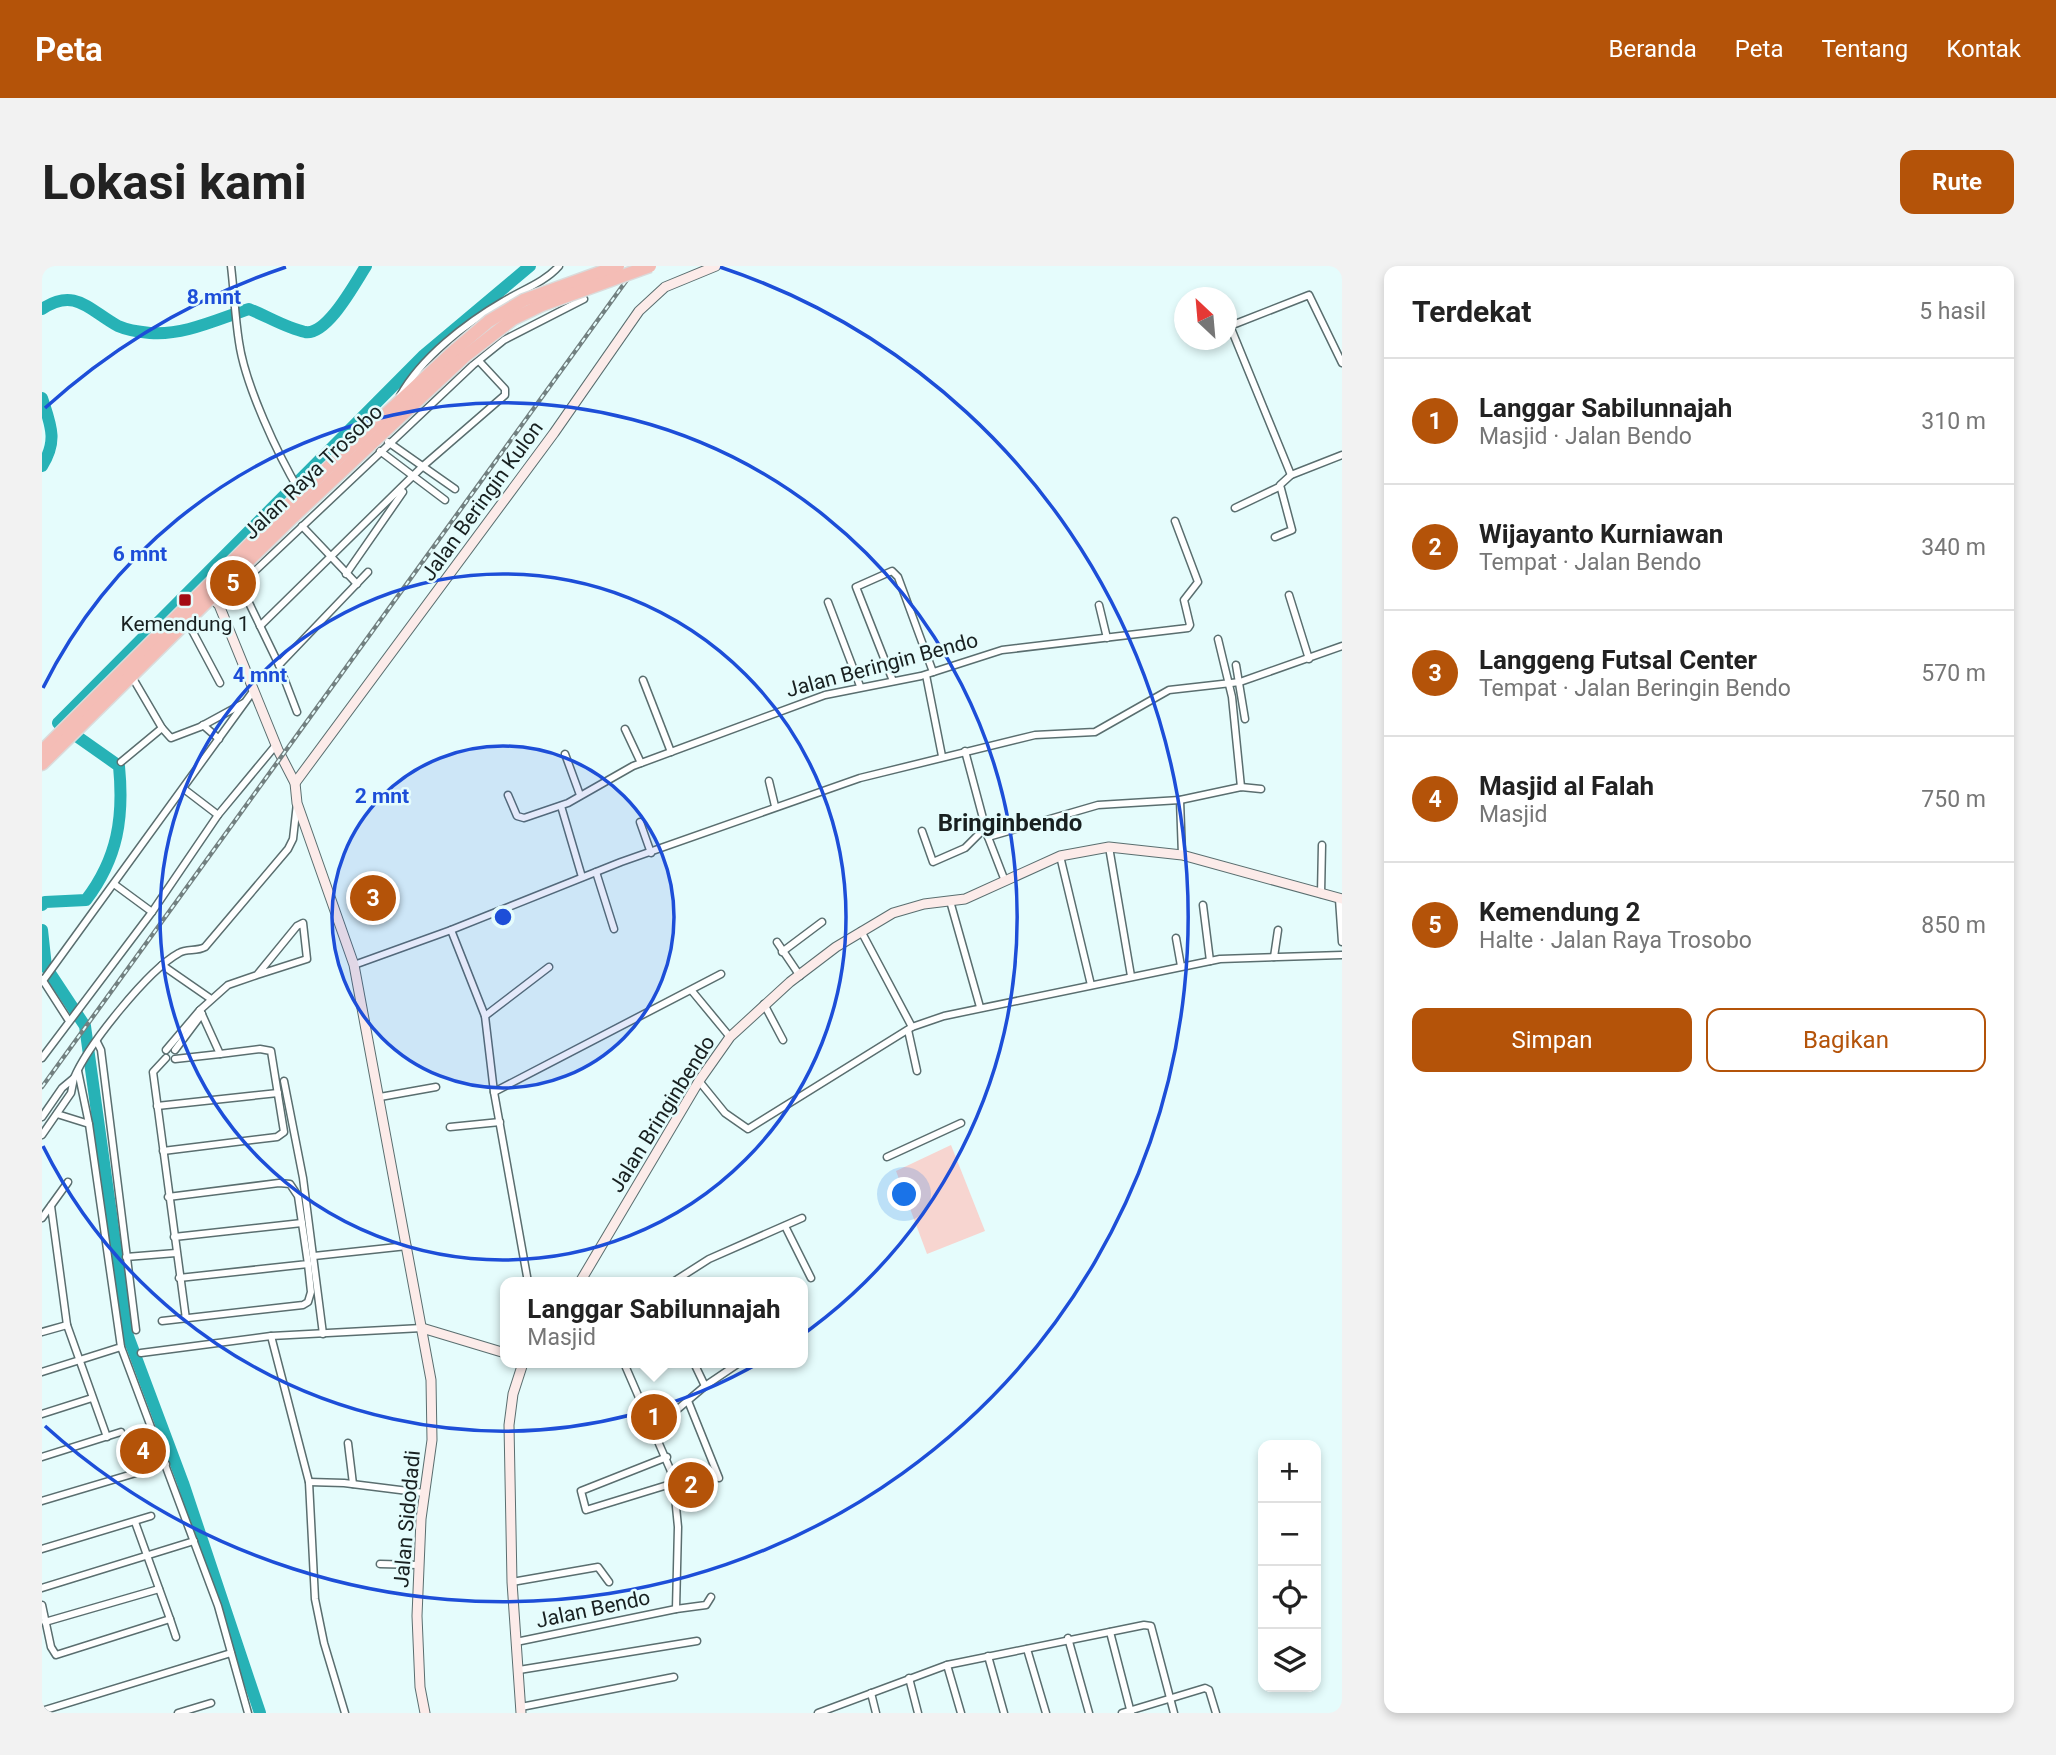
<!DOCTYPE html>
<html lang="id">
<meta charset="utf-8">
<style>
body{margin:0;font-family:Roboto,sans-serif;background:#f2f2f2;color:#222}
.controls{position:absolute;right:21px;bottom:21px;display:grid;overflow:hidden;border-radius:14px;box-shadow:0 4px 10px #0003}
.controls button{width:63px;height:63px;display:grid;place-items:center;padding:0;border:0;border-bottom:2px solid #e0e0e0;background:#fff;color:#222;font:35px sans-serif}
.compass{position:absolute;left:1132px;top:21px;width:63px;height:63px;border-radius:50%;background:#fff;box-shadow:0 4px 10px #0003;rotate:334deg}
.you{position:absolute;left:863px;top:929px;width:24px;height:24px;margin:-18px;border:5px solid #fff;border-radius:50%;background:#1a73e8;box-shadow:0 0 0 10px #1a73e833}
.badge{display:grid;place-items:center;width:46px;height:46px;border-radius:50%;background:#b45309;color:#fff;font-size:23px;font-weight:700}
.pin{position:absolute;translate:-50% -50%;border:4px solid #fff;box-shadow:0 2px 7px #0006}
.popup{position:absolute;left:458px;top:1011px;width:308px;height:91px;box-sizing:border-box;display:grid;place-content:center;border-radius:14px;background:#fff;filter:drop-shadow(0 2px 5px #0005);font-size:23px;white-space:nowrap;color:#767676}
.popup b{font-size:26px;color:#222}
.popup::after{content:'';position:absolute;left:50%;top:100%;margin-left:-14px;border:14px solid transparent;border-top-color:#fff}
.list{margin:0;padding:0;list-style:none}
h2{display:flex;justify-content:space-between;align-items:center;height:91px;margin:0;padding:0 28px;font-size:30px}
h2 small{font-size:23px;font-weight:400;color:#767676}
.list li{display:grid;grid-template-columns:46px 1fr auto;gap:21px;align-items:center;box-sizing:border-box;height:126px;padding:0 28px;border-top:2px solid #e0e0e0}
.list b{display:block;font-size:26px;white-space:nowrap}
.list p{margin:0;font-size:23px;white-space:nowrap;color:#767676}
.list em{font-size:23px;font-style:normal;color:#767676}
.actions{display:flex;gap:14px;padding:21px 28px}
.actions a{flex:1;padding:16px 0;border:2px solid #b45309;border-radius:14px;text-align:center;font-size:24px;color:#b45309}
.actions .main{background:#b45309;color:#fff}
.icon{flex:none;width:38px;height:38px;fill:none;stroke:currentColor;stroke-width:2;stroke-linecap:round;stroke-linejoin:round}
.map{position:relative;flex:none;width:1300px;height:1447px;overflow:hidden;border-radius:14px}
header{display:flex;align-items:center;gap:42px;box-sizing:border-box;height:98px;padding:0 35px;background:#b45309;color:#fff}
header strong{font-size:33px}
nav{display:flex;gap:38px;margin-inline-start:auto;font-size:24px}
.intro{display:flex;align-items:center;justify-content:space-between;box-sizing:border-box;height:168px;padding:0 42px}
h1{margin:0;font-size:49px}
.button{padding:18px 32px;border-radius:14px;background:#b45309;color:#fff;font-size:24px;font-weight:700}
main{display:flex;gap:42px;padding:0 42px}
aside{flex:1;background:#fff;border-radius:14px;box-shadow:0 4px 10px #0003}
.map>svg:first-child{display:block}
.green{fill:#f7d5d0}
.lines{fill:none;stroke-linecap:round;stroke-linejoin:round}
.river{stroke:#27b2b6;stroke-width:12}
.street-casing{stroke:#5a6e6f;stroke-width:9}
.secondary-casing{stroke:#5a6e6f;stroke-width:11}
.highway-casing{stroke:#dadbdb;stroke-width:15}
.street{stroke:#fff;stroke-width:6}
.secondary{stroke:#fcebe9;stroke-width:9}
.highway{stroke:#f4bdb6;stroke-width:12}
.rail-casing{stroke:#728080;stroke-width:4.5}
.rail{stroke:#e5fcfc;stroke-width:2;stroke-dasharray:5;stroke-linecap:butt}
.highway-bridge-casing{stroke:#dadbdb;stroke-width:15;stroke-linecap:butt}
.highway-bridge{stroke:#f4bdb6;stroke-width:12}
.ring{fill:none;stroke:#1d4ed8;stroke-width:3.5}
.poi-dot{fill:#a40b13;stroke:#e5fcfc;stroke-width:2.5}
.labels{text-anchor:middle;dominant-baseline:central;stroke-width:5;stroke-linejoin:round;paint-order:stroke}
.street-label{font-size:21px;fill:#182020;stroke:#e5fcfc}
.poi-label{font-size:21px;fill:#182020;stroke:#e5fcfc}
.quarter-label{font-size:24px;font-weight:bold;fill:#182020;stroke:#e5fcfc}
.centre{fill:#1d4ed8;stroke:#e5fcfc;stroke-width:3.5}
.ring-label{font-size:21px;text-anchor:middle;font-weight:bold;fill:#1d4ed8;stroke:#e5fcfc;stroke-width:5;stroke-linejoin:round;paint-order:stroke}
</style>
<header>
<strong>Peta</strong>
<nav><a>Beranda</a><a>Peta</a><a>Tentang</a><a>Kontak</a></nav>
</header>
<div class="intro"><h1>Lokasi kami</h1><a class="button">Rute</a></div>
<main>
<div class="map">
<svg width="1300" height="1447" viewBox="0 0 1300 1447">
<rect width="100%" height="100%" fill="#e5fcfc"/>
<!-- green -->
<polygon class="green" points="909,879 943,965 885,988 854,905"/>
<g class="lines">
<!-- river -->
<g class="river">
<path d="M0,43c33,-22 47,1 76,17 9,4 22,6 32,7 33,3 68,-14 99,-24 18,7 37,19 56,23 22,4 50,-49 61,-66"/>
<path d="M0,132c9,28 16,42 0,68"/>
<path d="M0,639l3,-3 41,-2c32,-42 38,-83 33,-134l-61,-43 366,-368 106,-89"/>
<polyline points="0,664 4,701 43,760 86,1070 141,1217 218,1447"/>
</g>
<!-- street casing -->
<g class="street-casing">
<g id="street">
<path d="M189,0c3,25 4,51 8,76 6,43 39,113 61,150"/>
<path d="M358,130c21,-38 66,-73 104,-95 18,-11 41,-19 55,-35"/>
<polyline points="346,176 413,223"/>
<polyline points="338,185 403,234"/>
<polyline points="1249,209 1188,60 1267,29 1300,97"/>
<polyline points="1193,242 1237,221"/>
<polyline points="260,260 315,318"/>
<polyline points="1233,271 1250,264 1238,219 1249,209 1300,189"/>
<polyline points="193,308 237,399 255,446"/>
<polyline points="304,308 361,226"/>
<polyline points="1247,329 1267,393"/>
<polyline points="786,336 818,420"/>
<polyline points="177,339 431,99 462,74 542,33"/>
<polyline points="1057,339 1065,372"/>
<polyline points="145,355 178,417"/>
<polyline points="218,360 381,200 463,129 463,123 437,95"/>
<polyline points="1176,373 1190,431 1199,521"/>
<polyline points="237,399 326,306"/>
<polyline points="1194,399 1203,453"/>
<polyline points="89,409 120,462 129,472 158,461 202,437"/>
<polyline points="884,409 900,490"/>
<polyline points="601,414 629,486"/>
<polyline points="851,415 814,321 850,305 856,311 891,406"/>
<polyline points="161,459 177,473"/>
<polyline points="583,463 599,497"/>
<polyline points="923,485 946,571 963,615"/>
<polyline points="523,488 538,529"/>
<polyline points="79,496 120,462"/>
<polyline points="727,515 733,540"/>
<polyline points="142,523 176,549"/>
<polyline points="466,529 475,550 482,552 526,537 591,500 783,429 879,410 960,384 1146,362 1148,359 1142,334 1156,316 1133,255"/>
<polyline points="1138,534 1140,589"/>
<polyline points="519,540 540,611"/>
<polyline points="598,556 609,587"/>
<polyline points="880,565 891,596 923,582 943,562"/>
<polyline points="946,571 1056,539 1138,534 1199,521 1219,523"/>
<polyline points="1067,581 1089,710"/>
<polyline points="1018,590 1049,719"/>
<polyline points="554,606 572,663"/>
<polyline points="72,618 110,646"/>
<polyline points="1279,628 1280,579"/>
<polyline points="1297,633 1300,676"/>
<polyline points="908,635 938,741"/>
<polyline points="1161,639 1168,695"/>
<polyline points="409,664 443,750 452,826 486,1016"/>
<polyline points="819,665 870,761"/>
<polyline points="1134,672 1139,700"/>
<polyline points="735,676 758,710"/>
<polyline points="740,686 780,656"/>
<polyline points="1232,691 1236,664"/>
<polyline points="120,699 169,733"/>
<polyline points="312,699 409,664 579,596 818,512 993,469 1053,466 1127,424 1198,416 1300,380"/>
<polyline points="0,713 27,755"/>
<polyline points="0,716 212,424"/>
<polyline points="650,725 688,771"/>
<polyline points="722,738 741,774"/>
<polyline points="443,750 507,701"/>
<polyline points="866,764 875,805"/>
<polyline points="55,776 59,784 94,1064"/>
<polyline points="124,784 158,744 186,719 215,709 255,660 261,657 265,693 215,709"/>
<polyline points="133,784 160,748"/>
<polyline points="0,792 110,646 176,549 234,479"/>
<polyline points="124,792 111,806 144,1053"/>
<polyline points="133,793 178,788"/>
<polyline points="36,805 47,858"/>
<path d="M32,812c14,-33 74,-108 105,-125 8,-5 17,-1 26,-6l83,-98 5,-10 4,-36"/>
<polyline points="242,815 261,912 281,1068"/>
<polyline points="657,815 683,847 706,863 870,761 902,750 1178,693 1300,689"/>
<polyline points="452,826 679,708"/>
<polyline points="338,831 394,821"/>
<polyline points="115,840 236,827"/>
<polyline points="0,851 20,822 32,812 29,827 0,869"/>
<polyline points="408,861 458,856"/>
<polyline points="121,885 235,871 242,866 229,785 218,783 178,788 158,744"/>
<polyline points="845,891 919,857"/>
<polyline points="126,931 237,917 248,918 256,930 266,998 137,1012"/>
<polyline points="9,940 25,1059 65,1171"/>
<polyline points="0,952 26,916"/>
<polyline points="743,960 769,1012"/>
<polyline points="132,971 260,957"/>
<polyline points="272,990 365,980"/>
<polyline points="84,991 134,987"/>
<polyline points="631,1016 667,993 760,952"/>
<polyline points="120,1055 261,1039 266,1036 269,1026 266,998"/>
<polyline points="0,1066 25,1059"/>
<polyline points="229,1070 267,1216 273,1333 282,1377 303,1447"/>
<polyline points="79,1081 176,1340 206,1447"/>
<polyline points="99,1087 229,1070 380,1062"/>
<polyline points="652,1097 663,1120"/>
<polyline points="0,1106 79,1081 47,858 15,848"/>
<polyline points="646,1135 677,1212"/>
<polyline points="0,1148 50,1132"/>
<polyline points="611,1164 663,1120 697,1097"/>
<polyline points="306,1177 311,1218"/>
<polyline points="0,1191 79,1166"/>
<polyline points="625,1191 539,1225 544,1244 632,1217"/>
<polyline points="267,1216 302,1217 382,1227"/>
<polyline points="0,1235 124,1198"/>
<polyline points="0,1283 109,1250"/>
<polyline points="338,1298 377,1299"/>
<polyline points="470,1316 556,1301 567,1316"/>
<polyline points="0,1322 152,1275"/>
<polyline points="0,1339 9,1381 14,1389 128,1353 93,1256"/>
<polyline points="634,1343 664,1339 669,1331"/>
<polyline points="128,1353 134,1371"/>
<polyline points="3,1356 117,1323"/>
<polyline points="1068,1366 1089,1447"/>
<polyline points="1026,1372 1047,1447"/>
<polyline points="474,1376 634,1343 636,1261 631,1210 582,1097"/>
<polyline points="985,1383 1004,1447"/>
<polyline points="946,1390 962,1447"/>
<polyline points="905,1399 919,1447"/>
<polyline points="477,1404 655,1375"/>
<polyline points="867,1412 876,1447"/>
<polyline points="829,1427 834,1447"/>
<polyline points="479,1441 632,1411"/>
<polyline points="0,1445 189,1387"/>
<polyline points="136,1447 169,1437"/>
<polyline points="776,1447 905,1399 1102,1359 1109,1360 1132,1447"/>
<polyline points="1080,1447 1163,1422 1167,1424 1174,1447"/>
</g>
</g>
<!-- secondary casing -->
<g class="secondary-casing">
<g id="secondary">
<polyline points="169,331 177,339 236,484 253,517 255,537 312,699 389,1114 390,1174 379,1253 375,1350 378,1421 383,1447"/>
<polyline points="253,517 512,167 597,45 623,21 674,0"/>
<polyline points="538,1016 657,815 688,771 748,716 794,681 851,647 882,638 923,633 1018,590 1067,581 1140,589 1300,633"/>
<polyline points="380,1062 463,1087"/>
<polyline points="479,1447 470,1316 467,1159 471,1128 481,1097"/>
</g>
</g>
<!-- highway casing -->
<g class="highway-casing">
<g id="highway">
<polyline points="0,485 259,227 414,83"/>
<polyline points="0,498 251,251 422,91"/>
</g>
</g>
<!-- street -->
<use href="#street" class="street"/>
<!-- secondary -->
<use href="#secondary" class="secondary"/>
<!-- highway -->
<use href="#highway" class="highway"/>
<!-- rail casing -->
<g class="rail-casing">
<polyline id="rail" points="0,821 595,0"/>
</g>
<!-- rail -->
<use href="#rail" class="rail"/>
<!-- highway-bridge casing -->
<g class="highway-bridge-casing">
<g id="highway-bridge">
<polyline points="414,83 447,55 482,34 576,0"/>
<polyline points="422,91 471,53 500,39 608,0"/>
</g>
</g>
<!-- highway-bridge -->
<use href="#highway-bridge" class="highway-bridge"/>
</g>
<!-- distance rings -->
<circle cx="461" cy="651" r="171" fill="#1d4ed8" fill-opacity=".12"/>
<g class="ring">
<circle cx="461" cy="651" r="171"/>
<circle cx="461" cy="651" r="343"/>
<path d="M1 422A514 514 0 1 1 1 880"/>
<path d="M3 142A685 685 0 0 1 244 1M678 1A685 685 0 1 1 3 1160"/>
</g>
<!-- markers -->
<rect class="poi-dot" x="136" y="327" width="14" height="14" rx="3.5"/>
<g class="labels">
<!-- street labels -->
<g class="street-label">
<text transform="translate(271 206) rotate(-44)">Jalan Raya Trosobo</text>
<text transform="translate(440 235) rotate(-54)">Jalan Beringin Kulon</text>
<text transform="translate(840 399) rotate(-15)">Jalan Beringin Bendo</text>
<text transform="translate(620 848) rotate(-58)">Jalan Bringinbendo</text>
<text transform="translate(365 1253) rotate(-85)">Jalan Sidodadi</text>
<text transform="translate(551 1343) rotate(-12)">Jalan Bendo</text>
</g>
<!-- poi labels -->
<g class="poi-label">
<text x="143" y="358">Kemendung 1</text>
</g>
<!-- quarter labels -->
<g class="quarter-label">
<text x="968" y="557">Bringinbendo</text>
</g>
</g>
<circle cx="461" cy="651" r="10" class="centre"/>
<g class="ring-label">
<text x="172" y="38">8 mnt</text>
<text x="98" y="295">6 mnt</text>
<text x="218" y="416">4 mnt</text>
<text x="340" y="537">2 mnt</text>
</g>
</svg>
<div class="controls">
<button>+</button>
<button>−</button>
<button><svg class="icon" aria-label="locate" viewBox="0 0 24 24"><circle cx="12" cy="12" r="6"/><path d="M12 2v4M12 18v4M2 12h4M18 12h4"/></svg></button>
<button><svg class="icon" aria-label="layers" viewBox="0 0 24 24"><path d="M12 4l9 5-9 5-9-5zM3 14l9 5 9-5"/></svg></button>
</div>
<svg class="compass" viewBox="-18 -18 36 36"><path d="M0-13l5 13h-10z" fill="#e53935"/><path d="M0 13l5-13h-10z" fill="#767676"/></svg>
<div class="you"></div>
<div class="pin badge" style="left:612px;top:1151px">1</div>
<div class="popup"><b>Langgar Sabilunnajah</b>Masjid</div>
<div class="pin badge" style="left:649px;top:1219px">2</div>
<div class="pin badge" style="left:331px;top:632px">3</div>
<div class="pin badge" style="left:101px;top:1185px">4</div>
<div class="pin badge" style="left:191px;top:317px">5</div>
</div>
<aside>
<h2>Terdekat<small>5 hasil</small></h2>
<ul class="list">
<li><span class="badge">1</span><div><b>Langgar Sabilunnajah</b><p>Masjid · Jalan Bendo</p></div><em>310 m</em></li>
<li><span class="badge">2</span><div><b>Wijayanto Kurniawan</b><p>Tempat · Jalan Bendo</p></div><em>340 m</em></li>
<li><span class="badge">3</span><div><b>Langgeng Futsal Center</b><p>Tempat · Jalan Beringin Bendo</p></div><em>570 m</em></li>
<li><span class="badge">4</span><div><b>Masjid al Falah</b><p>Masjid</p></div><em>750 m</em></li>
<li><span class="badge">5</span><div><b>Kemendung 2</b><p>Halte · Jalan Raya Trosobo</p></div><em>850 m</em></li>
</ul>
<div class="actions"><a class="main">Simpan</a><a>Bagikan</a></div>
</aside>
</main>
